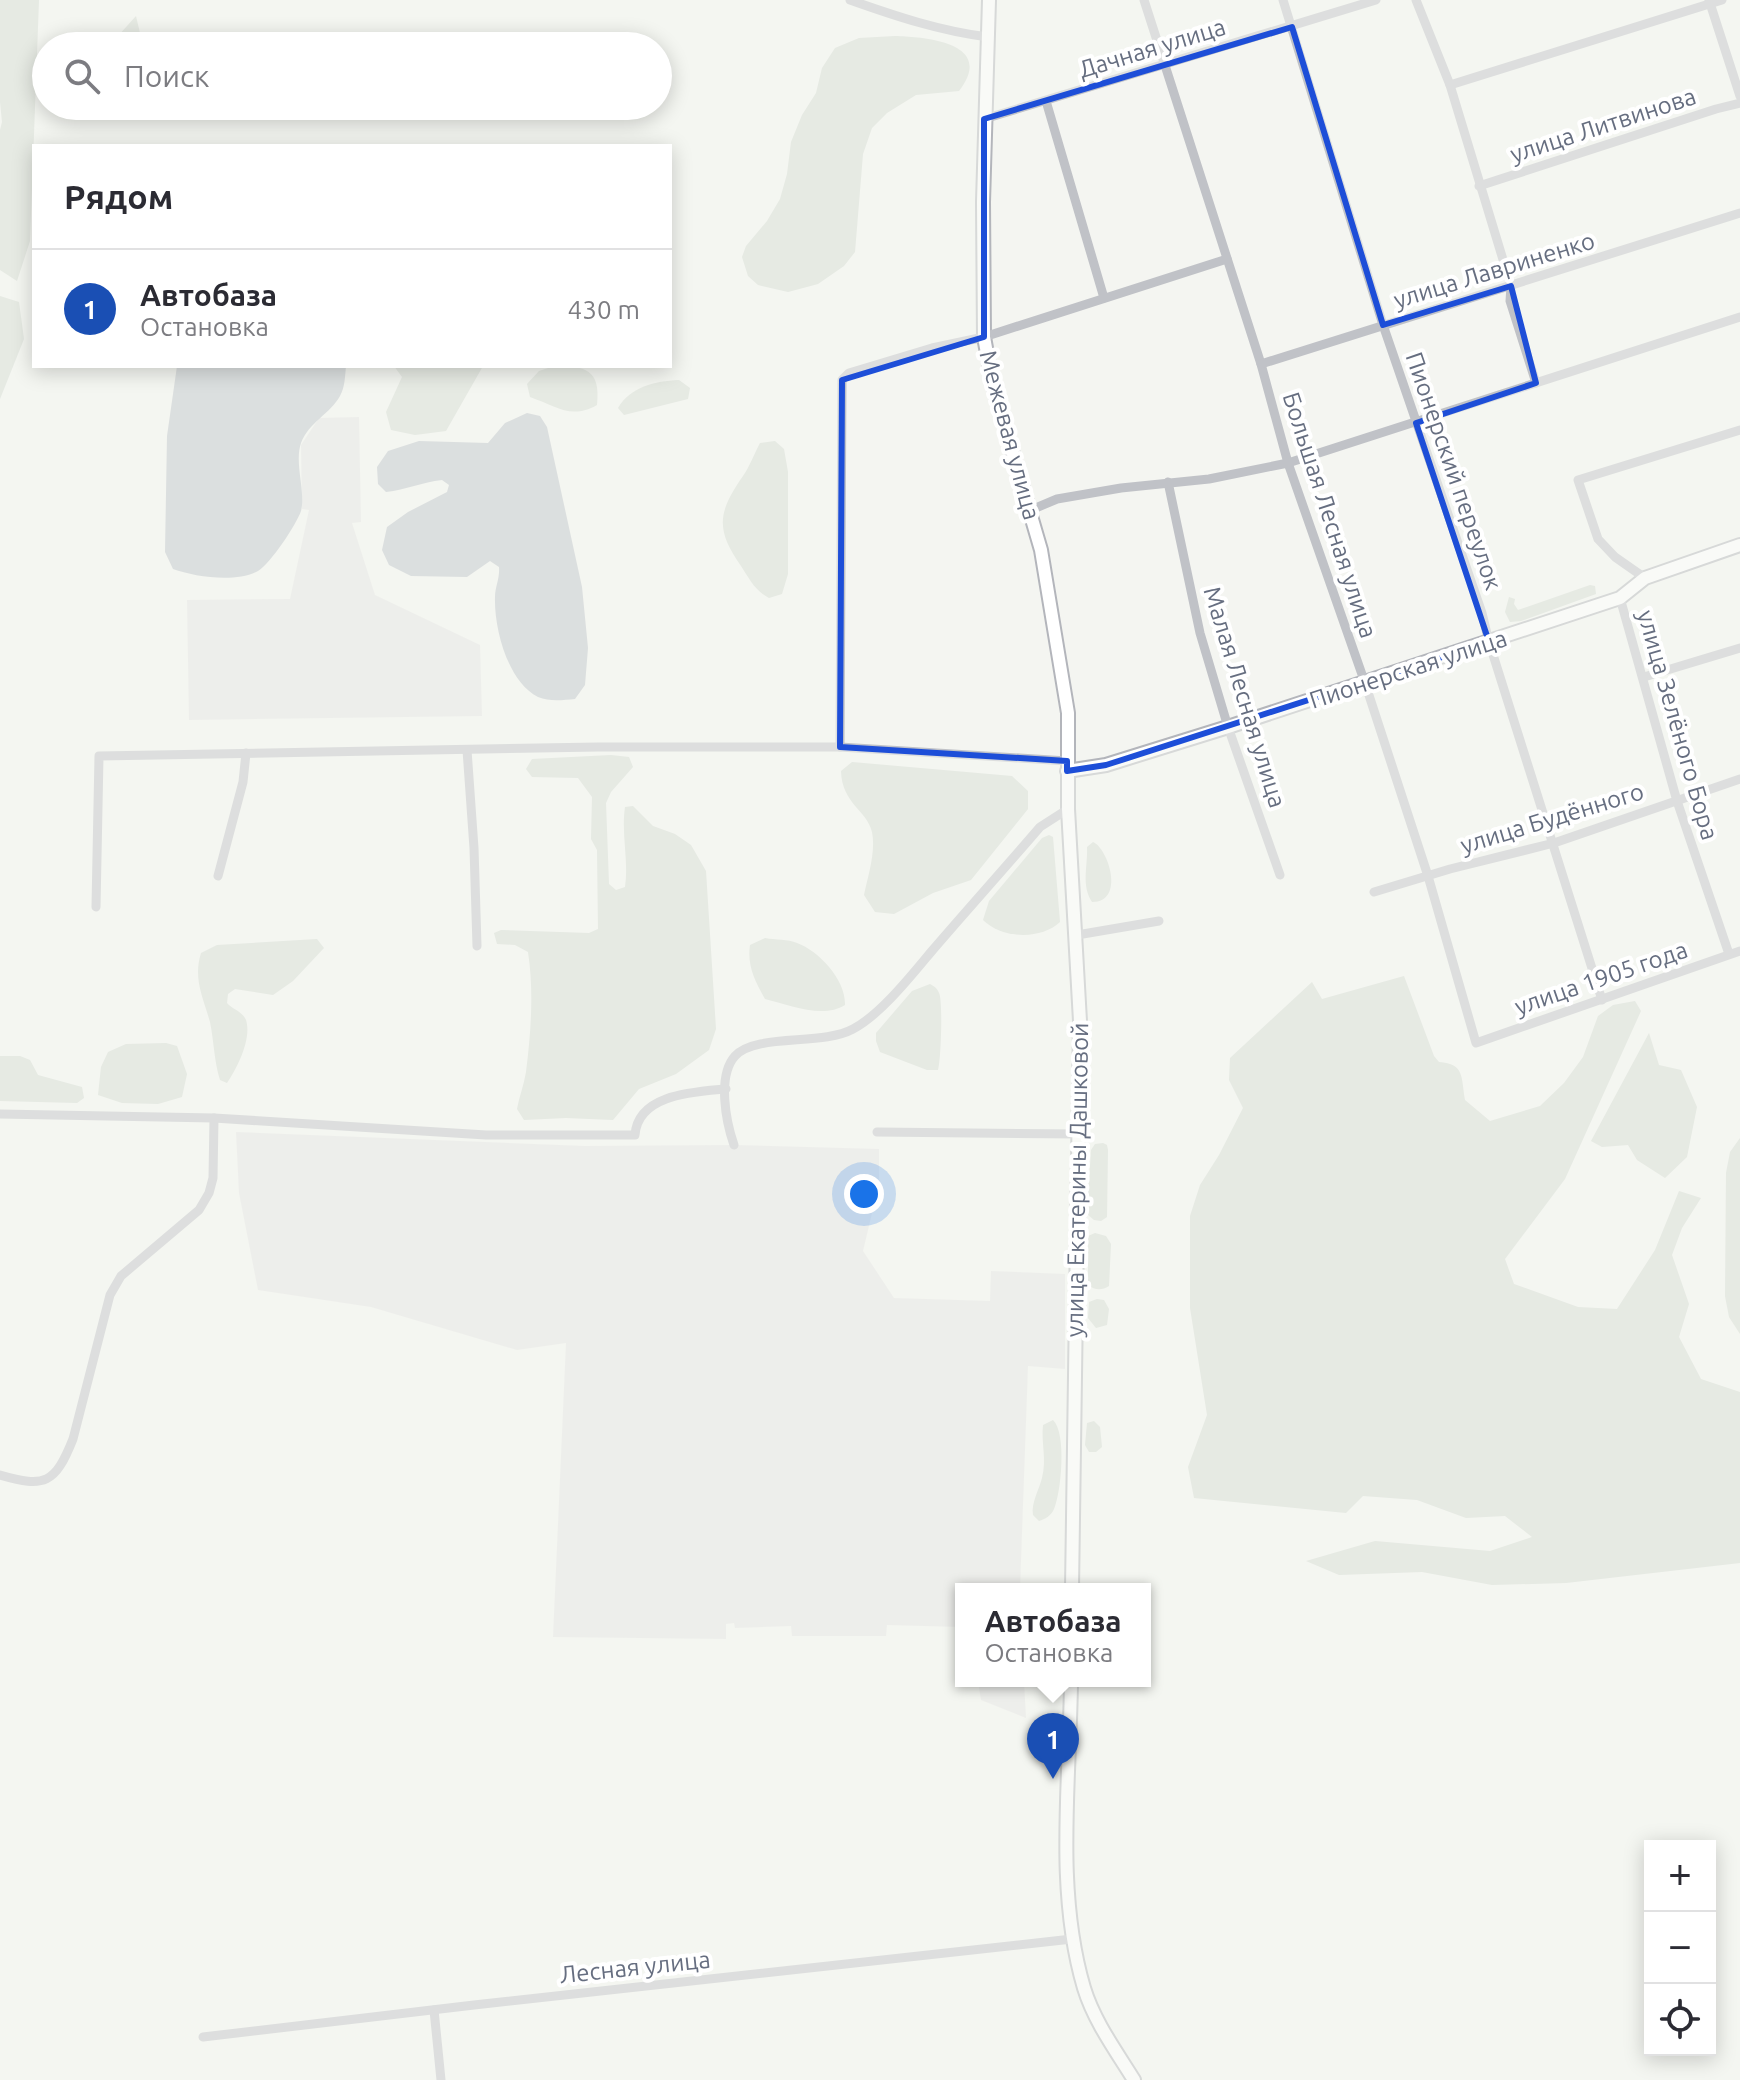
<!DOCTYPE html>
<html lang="ru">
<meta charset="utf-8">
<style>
body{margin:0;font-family:Ubuntu,sans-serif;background:#f7f7f7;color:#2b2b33}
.controls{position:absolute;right:24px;bottom:24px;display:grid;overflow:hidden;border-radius:0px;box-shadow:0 4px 20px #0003}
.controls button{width:72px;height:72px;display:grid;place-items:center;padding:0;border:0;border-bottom:2px solid #e1e1e2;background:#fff;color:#2b2b33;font:40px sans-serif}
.you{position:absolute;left:864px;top:1194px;width:28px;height:28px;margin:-20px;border:6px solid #fff;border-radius:50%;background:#1a73e8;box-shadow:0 0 0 12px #1a73e833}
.badge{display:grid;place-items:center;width:52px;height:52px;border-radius:50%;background:#1a73e8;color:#fff;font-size:26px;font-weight:700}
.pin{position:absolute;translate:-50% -66px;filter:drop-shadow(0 2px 4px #0008)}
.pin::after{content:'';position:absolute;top:42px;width:28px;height:24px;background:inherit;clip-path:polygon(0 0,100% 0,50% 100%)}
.popup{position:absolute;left:955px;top:1583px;width:196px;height:104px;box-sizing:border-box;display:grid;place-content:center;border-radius:0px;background:#fff;filter:drop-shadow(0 2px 6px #0005);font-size:26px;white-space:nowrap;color:#7c7c81}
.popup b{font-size:30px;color:#2b2b33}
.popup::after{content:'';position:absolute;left:50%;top:100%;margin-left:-16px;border:16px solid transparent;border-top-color:#fff}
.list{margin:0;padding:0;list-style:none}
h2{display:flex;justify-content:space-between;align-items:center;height:104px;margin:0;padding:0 32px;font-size:34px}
h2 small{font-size:26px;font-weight:400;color:#7c7c81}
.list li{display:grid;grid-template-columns:52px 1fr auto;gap:24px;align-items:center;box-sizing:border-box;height:120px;padding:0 32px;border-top:2px solid #e1e1e2}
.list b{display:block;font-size:30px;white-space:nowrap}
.list p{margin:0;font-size:26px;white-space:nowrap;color:#7c7c81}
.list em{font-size:26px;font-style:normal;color:#7c7c81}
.icon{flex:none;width:44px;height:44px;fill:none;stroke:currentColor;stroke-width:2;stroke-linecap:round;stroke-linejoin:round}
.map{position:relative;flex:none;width:1740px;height:2080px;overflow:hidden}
.search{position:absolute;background:#fff;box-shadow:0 4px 20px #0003;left:32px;top:32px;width:640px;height:88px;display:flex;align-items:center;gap:20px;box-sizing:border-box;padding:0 28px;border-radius:44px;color:#7c7c81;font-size:30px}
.panel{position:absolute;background:#fff;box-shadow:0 4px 20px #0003;left:32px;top:144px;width:640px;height:224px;border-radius:0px}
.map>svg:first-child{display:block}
.built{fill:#e5e5e5}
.green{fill:#d4dbd3}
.water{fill:#bdc3ca}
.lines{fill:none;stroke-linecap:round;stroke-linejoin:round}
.secondary-casing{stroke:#b3b5bb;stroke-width:16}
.street{stroke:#c0c2c7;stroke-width:9}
.secondary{stroke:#fff;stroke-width:12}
.marked{fill:none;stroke:#1d4ed8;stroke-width:6;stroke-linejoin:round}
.labels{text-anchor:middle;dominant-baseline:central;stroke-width:8;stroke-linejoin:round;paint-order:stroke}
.street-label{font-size:24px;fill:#666e80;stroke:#fff}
</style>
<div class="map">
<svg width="1740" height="2080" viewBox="0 0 1740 2080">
<rect width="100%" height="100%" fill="#f4f5f1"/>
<!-- built -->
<g class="built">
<polygon points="359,417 361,522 352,523 375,595 480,645 482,716 189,720 187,600 290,599 309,510 302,509 301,445 319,418"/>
<polygon points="236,1132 585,1146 734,1145 879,1149 879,1184 863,1251 894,1298 990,1301 991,1271 1065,1274 1065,1369 1028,1366 1020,1589 961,1589 961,1627 887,1625 886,1636 792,1636 791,1626 735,1628 734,1623 726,1624 726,1639 553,1637 566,1343 517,1350 371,1307 258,1290 239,1193"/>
<polygon points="978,1681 1024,1681 1026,1718 981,1700"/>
</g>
<!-- green -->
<g class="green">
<polygon points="0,0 39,0 30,241 17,281 0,270 0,130 2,122 0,102"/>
<polygon points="136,16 143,46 109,46"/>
<path d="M895,36c32,1 101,7 64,55l-43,4 -29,18 -15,15 -9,26 -8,98 -11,14 -26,18 -30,8 -30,-7 -10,-9 -6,-19 4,-11 21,-25 13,-22 7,-25 4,-32 11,-27 14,-22 6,-25 13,-20 24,-10z"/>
<polygon points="0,296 19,302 24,339 0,399"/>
<polygon points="394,366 483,366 446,431 415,435 391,430 386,412 402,377"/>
<path d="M554,366c31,0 47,3 43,39 -26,15 -41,1 -67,-8l-3,-13 12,-13z"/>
<path d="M679,380l11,8 -2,11 -64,16 -6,-7c12,-21 37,-27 61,-28z"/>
<path d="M775,441l9,8 4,23v102l-6,20 -13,4c-14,-7 -20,-20 -28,-32 -26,-37 -23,-54 2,-90 7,-10 11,-22 17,-33z"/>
<polygon points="1590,585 1595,586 1596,594 1521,621 1510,622 1505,612 1509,597 1515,599 1514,604 1518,610"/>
<path d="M611,755l18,2 4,10 -22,25 -5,11 3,81 7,6 9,-3c4,-27 -4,-52 0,-80l8,-1 20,20 22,8 16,11 15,26 10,158 -7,21 -33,24 -37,15 -26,31 -47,-2 -42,2 -7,-11c2,-12 7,-24 9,-37 5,-39 8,-82 2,-120l-13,-7 -18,-1 -3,-11 7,-3 88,3 9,-4 -1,-79 -6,-11 1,-42 -14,-19 -46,-1 -6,-8 6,-10z"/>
<path d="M852,762l160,14 16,15v18l-57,71 -38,13 -39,21 -19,-2 -11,-17c4,-19 12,-43 8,-63 -5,-22 -30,-28 -31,-61z"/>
<path d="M1049,835l4,2 7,85c-19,18 -58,17 -77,-2l6,-19 53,-63z"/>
<path d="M1093,842c15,6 33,60 -1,60 -11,-17 -4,-36 -5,-55z"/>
<path d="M765,938c10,2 23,1 32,5 22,8 49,37 48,62 -22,14 -56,0 -80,-6 -10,-18 -18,-33 -15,-54z"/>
<path d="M317,939l7,9 -31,33 -20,14 -38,-6 -7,5 -1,9c5,6 16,9 19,17 6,19 -9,48 -19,63l-7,-3c-6,-19 -6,-39 -10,-58 -7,-25 -17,-43 -9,-69l16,-8z"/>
<path d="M1404,976l30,80 5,6c26,2 22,15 26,38l25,21 50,-15 24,-23 19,-26 15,-41 15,-11 22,-4 6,10 -76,168 -60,80 9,25 64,23 39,2 38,-59 24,-59 22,7 -19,30 -10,27 17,49 -10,33 22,42 39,13v171l-174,20 -74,2 -70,-13 -83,3 -33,-14 69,-20 115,10 42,-14 -27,-21 -39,2 -49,-18 -54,-4 -17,17 -152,-15 -6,-31 19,-52 -17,-107v-92l10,-31 19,-30 24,-47 -14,-28 1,-22 82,-76 10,17z"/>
<path d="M930,984c5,3 7,4 9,9 4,7 2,68 -1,77h-11l-47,-18 -4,-11v-8l36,-42z"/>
<polygon points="1649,1033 1659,1065 1681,1070 1697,1107 1687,1157 1665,1178 1637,1160 1628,1145 1602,1147 1591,1141"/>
<polygon points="166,1043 177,1046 187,1074 182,1097 158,1104 122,1103 98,1095 101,1067 108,1052 126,1044"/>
<polygon points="0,1056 20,1056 30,1060 38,1075 82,1087 84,1098 77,1103 0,1101"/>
<polygon points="1740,1138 1740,1334 1729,1317 1725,1296 1726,1173 1730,1152"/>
<polygon points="1103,1143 1107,1145 1108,1150 1107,1217 1101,1221 1094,1220 1087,1214 1091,1150 1095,1144"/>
<path d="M1095,1233l11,3 5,8 -2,42c-8,5 -14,4 -21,-1v-49z"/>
<polygon points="1097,1299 1104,1300 1109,1309 1107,1325 1096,1328 1088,1318 1089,1302"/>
<path d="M1053,1420c14,13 8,73 1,89 -3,7 -9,10 -15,12l-6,-6c-2,-12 6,-25 9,-37 5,-19 -1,-35 1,-53z"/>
<polygon points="1094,1421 1100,1427 1102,1447 1096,1452 1089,1452 1085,1445 1087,1423"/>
</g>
<!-- water -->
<g class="water">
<path d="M177,366h169c-1,10 -1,21 -6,30 -10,18 -31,26 -39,47 -7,20 5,49 0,68 -5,14 -30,52 -43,60 -22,12 -63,6 -85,-2l-8,-17 2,-116z"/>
<path d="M527,413l13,3 7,11 35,160 6,61 -3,37 -10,14c-12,1 -25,3 -37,-2 -30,-15 -44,-68 -43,-100 0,-10 5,-19 4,-30l-9,-6 -23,16 -56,-1 -22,-11 -7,-15 5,-23 21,-15 39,-20 2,-7 -7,-5c-20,2 -36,10 -56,12l-8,-8 -1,-17 11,-16 31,-10 69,2 17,-20z"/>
</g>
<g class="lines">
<!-- secondary casing -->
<g class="secondary-casing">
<g id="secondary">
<polyline points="989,0 983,202 984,337 993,386 1041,550 1068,713 1068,809 1080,1021 1072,1589"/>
<polyline points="1067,771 1106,765 1228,727 1620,598 1645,578 1740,545"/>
<path d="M1071,1681c-1,101 -16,209 13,307 10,33 32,63 50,92"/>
</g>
</g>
<!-- street -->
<g class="street">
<path d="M850,0c45,16 90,31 138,37"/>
<polyline points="1144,0 1261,364 1288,463 1365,683 1428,876 1476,1043 1740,951"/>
<polyline points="1283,0 1383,325 1482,613 1489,642 1602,1000"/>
<polyline points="1416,0 1450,85 1511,286 1510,301 1536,383"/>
<polyline points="1709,0 1740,96"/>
<polyline points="1450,85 1722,0"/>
<polyline points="1046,101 1104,298"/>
<polyline points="984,119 1376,0"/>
<polyline points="1479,186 1716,109 1740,103"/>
<polyline points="1261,364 1740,213"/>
<polyline points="1168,482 1200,633 1228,727 1280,875"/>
<polyline points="1031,510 1057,499 1121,488 1209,479 1288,463 1740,317"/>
<polyline points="1645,578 1615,557 1598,539 1578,480 1740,430"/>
<polyline points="1620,598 1677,801 1729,954"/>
<polyline points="1644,677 1740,648"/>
<polyline points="840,747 842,380 849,373 932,348 984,337 1227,259"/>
<polyline points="467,750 474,848 477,946"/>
<polyline points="218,876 243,782 246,753"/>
<polyline points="1374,892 1450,869 1554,843 1740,779"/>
<polyline points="96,907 99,756 598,747 840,747 1067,761"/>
<polyline points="1077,935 1159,921"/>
<path d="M0,1114l214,4 272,17h149c3,-41 59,-43 91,-46"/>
<polyline points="877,1132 1079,1134"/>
<path d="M734,1145c-8,-23 -17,-69 1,-89 21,-23 87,-10 118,-27 27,-14 58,-53 78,-77 36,-42 73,-83 109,-125l28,-18"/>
<path d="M0,1475c45,13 55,9 73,-36l37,-144 11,-19 78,-66 10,-17 4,-15 1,-60"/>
<polyline points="434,2010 441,2080"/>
<polyline points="203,2037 474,2005 1072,1939"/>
</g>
<!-- secondary -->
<use href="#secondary" class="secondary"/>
</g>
<!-- marked area -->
<path d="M0 0H1740V2080H0ZM1292,27l91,298 128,-39 25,97 -120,40 73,219 -383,123 -39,6v-10l-227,-14 2,-367 142,-43v-218z" fill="#f4f5f1" fill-opacity=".55" fill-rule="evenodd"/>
<path class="marked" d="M1292,27l91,298 128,-39 25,97 -120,40 73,219 -383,123 -39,6v-10l-227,-14 2,-367 142,-43v-218z"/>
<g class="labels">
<!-- street labels -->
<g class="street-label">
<text transform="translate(1152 48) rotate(-17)">Дачная улица</text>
<text transform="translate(1603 125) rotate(-18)">улица Литвинова</text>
<text transform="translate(1494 270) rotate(-17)">улица Лавриненко</text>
<text transform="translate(1010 435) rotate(75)">Межевая улица</text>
<text transform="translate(1454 471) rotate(71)">Пионерский переулок</text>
<text transform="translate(1330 515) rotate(72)">Большая Лесная улица</text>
<text transform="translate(1408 669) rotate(-18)">Пионерская улица</text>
<text transform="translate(1245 697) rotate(73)">Малая Лесная улица</text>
<text transform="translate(1678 725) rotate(74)">улица Зелёного Бора</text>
<text transform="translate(1552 818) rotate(-17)">улица Будённого</text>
<text transform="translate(1601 978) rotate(-19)">улица 1905 года</text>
<text transform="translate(1077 1180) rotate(-89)">улица Екатерины Дашковой</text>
<text transform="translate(635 1967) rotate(-6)">Лесная улица</text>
</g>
</g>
</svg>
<div class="controls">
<button>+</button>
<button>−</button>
<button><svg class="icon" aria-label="locate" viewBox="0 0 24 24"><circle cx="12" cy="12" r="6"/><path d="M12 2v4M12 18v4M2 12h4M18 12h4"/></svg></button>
</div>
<div class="you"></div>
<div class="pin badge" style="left:1053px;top:1779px;background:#1a4fb4">1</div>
<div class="popup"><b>Автобаза</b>Остановка</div>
<div class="search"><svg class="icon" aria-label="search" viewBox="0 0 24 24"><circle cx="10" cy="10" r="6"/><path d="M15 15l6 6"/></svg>Поиск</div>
<section class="panel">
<h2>Рядом<small></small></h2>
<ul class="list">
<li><span class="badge" style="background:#1a4fb4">1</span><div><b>Автобаза</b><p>Остановка</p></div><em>430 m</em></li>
</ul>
</section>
</div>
